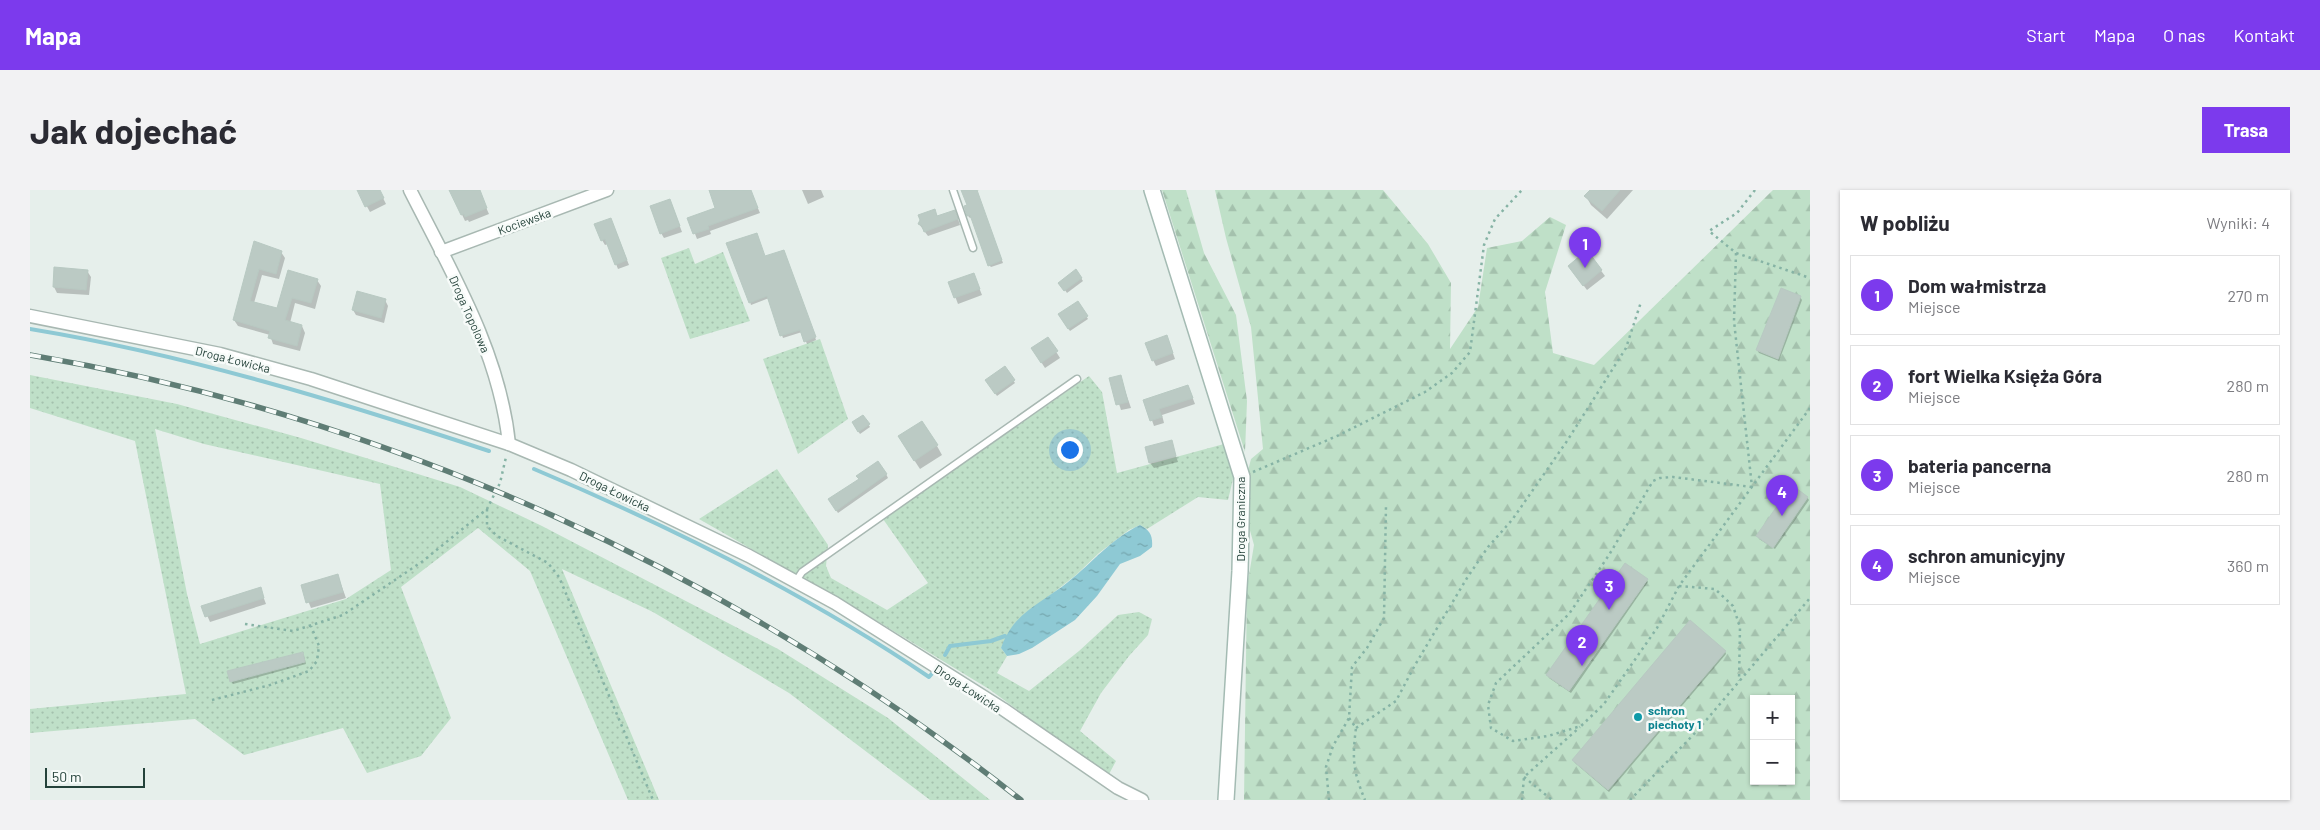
<!DOCTYPE html>
<html lang="pl">
<meta charset="utf-8">
<style>
body{margin:0;font-family:Barlow,sans-serif;background:#f2f2f3;color:#2b2b33}
.controls{position:absolute;right:15px;bottom:15px;display:grid;overflow:hidden;border-radius:0px;box-shadow:0 1px 4px #0004}
.controls button{width:45px;height:45px;display:grid;place-items:center;padding:0;border:0;border-bottom:1px solid #e1e1e2;background:#fff;color:#2b2b33;font:25px sans-serif}
.scale{position:absolute;left:15px;bottom:12px;width:100px;box-sizing:border-box;padding-left:5px;border:2px solid #24423a;border-top:0;font-size:14px;line-height:18px;white-space:nowrap;color:#24423a;-webkit-text-stroke:4px #f7fbf9;paint-order:stroke}
.you{position:absolute;left:1039px;top:259px;width:18px;height:18px;margin:-12px;border:4px solid #fff;border-radius:50%;background:#1a73e8;box-shadow:0 0 0 8px #1a73e833}
.badge{display:grid;place-items:center;width:32px;height:32px;border-radius:50%;background:#7c3aed;color:#fff;font-size:16px;font-weight:700}
.pin{position:absolute;translate:-50% -41px;filter:drop-shadow(0 1px 2px #0008)}
.pin::after{content:'';position:absolute;top:26px;width:18px;height:15px;background:inherit;clip-path:polygon(0 0,100% 0,50% 100%)}
.list{margin:0;padding:0;list-style:none}
h2{display:flex;justify-content:space-between;align-items:center;height:65px;margin:0;padding:0 20px;font-size:21px}
h2 small{font-size:16px;font-weight:400;color:#7c7c81}
.list li{display:grid;grid-template-columns:32px 1fr auto;gap:15px;align-items:center;box-sizing:border-box;height:80px;margin:0 10px 10px;padding:0 10px;border:1px solid #e1e1e2;border-radius:0px}
.list b{display:block;font-size:19px;white-space:nowrap}
.list p{margin:0;font-size:16px;white-space:nowrap;color:#7c7c81}
.list em{font-size:16px;font-style:normal;color:#7c7c81}
.map{position:relative;flex:none;width:1780px;height:610px;overflow:hidden;border-radius:0px}
header{display:flex;align-items:center;gap:30px;box-sizing:border-box;height:70px;padding:0 25px;background:#7c3aed;color:#fff}
header strong{font-size:24px}
nav{display:flex;gap:28px;margin-inline-start:auto;font-size:18px}
.intro{display:flex;align-items:center;justify-content:space-between;box-sizing:border-box;height:120px;padding:0 30px}
h1{margin:0;font-size:35px}
.button{padding:12px 22px;border-radius:0px;background:#7c3aed;color:#fff;font-size:18px;font-weight:700}
main{display:flex;gap:30px;padding:0 30px}
aside{flex:1;background:#fff;border-radius:0px;box-shadow:0 1px 4px #0004}
.map>svg:first-child{display:block}
.grass{fill:url(#grass-dots);fill-rule:evenodd}
.forest{fill:url(#forest-firs);fill-rule:evenodd}
.water{fill:url(#water-ripples)}
.shadow{fill:#0003}
.lines{fill:none;stroke-linecap:round;stroke-linejoin:round}
.stream{stroke:#8ec9d4;stroke-width:4}
.building{fill:#bbcac4;stroke:#b8c9c2}
.lane-casing{stroke:#a8b8b2;stroke-width:9}
.street-casing{stroke:#a8b8b2;stroke-width:15}
.secondary-casing{stroke:#a4bbb3;stroke-width:18}
.path{stroke:#86b3a5;stroke-width:2.5;stroke-dasharray:2.5 4;stroke-linecap:butt}
.lane{stroke:#fff;stroke-width:6}
.street{stroke:#fff;stroke-width:12}
.secondary{stroke:#fff;stroke-width:15}
.rail-casing{stroke:#5f7d75;stroke-width:5.5}
.rail{stroke:#f7fbf9;stroke-width:4;stroke-dasharray:11;stroke-linecap:butt}
.culture-dot{fill:#0f9aa8;stroke:#f7fbf9;stroke-width:2}
.labels{text-anchor:middle;dominant-baseline:central;stroke-width:5;stroke-linejoin:round;paint-order:stroke}
.street-label{font-size:12px;fill:#24423a;stroke:#f7fbf9}
.culture-label{font-size:12px;font-weight:bold;fill:#0d838f;stroke:#f7fbf9;text-anchor:start}
</style>
<header>
<strong>Mapa</strong>
<nav><a>Start</a><a>Mapa</a><a>O nas</a><a>Kontakt</a></nav>
</header>
<div class="intro"><h1>Jak dojechać</h1><a class="button">Trasa</a></div>
<main>
<div class="map">
<svg width="1780" height="610" viewBox="0 0 1780 610">
<defs>
<pattern id="grass-dots" width="8" height="8" patternUnits="userSpaceOnUse" patternTransform="scale(1.25)"><rect width="8" height="8" fill="#bfe0c8"/><path d="M2 2h.1M6 6h.1" fill="none" stroke="#a4c1ad" stroke-width="1.8" stroke-linecap="round"/></pattern>
<pattern id="forest-firs" width="22" height="20" patternUnits="userSpaceOnUse" patternTransform="scale(1.25)"><rect width="22" height="20" fill="#bfe0c8"/><path d="M5 1l3.5 6h-7zM16 11l3.5 6h-7z" fill="#a4c1ad"/></pattern>
<pattern id="water-ripples" width="26" height="14" patternUnits="userSpaceOnUse" patternTransform="scale(1.25)"><rect width="26" height="14" fill="#8ec9d4"/><path d="M2 4q2-2 4 0t4 0M15 11q2-2 4 0t4 0" fill="none" stroke="#74a5ad"/></pattern>
</defs>
<rect width="100%" height="100%" fill="#e6efeb"/>
<!-- grass -->
<g class="grass">
<polygon points="659,58 665,74 693,62 720,131 660,149 631,68"/>
<polygon points="790,149 818,229 768,264 733,169"/>
<path d="M0,185l147,29 124,34 159,49 82,39 236,123 110,69 102,82h-60l-141,-107 -136,-81 -91,-43 97,231h-31l-98,-229 -52,-43 -77,59 50,131 -30,38 -54,17 -24,-45 -99,27 -49,-36 -165,14v-24l156,-15 -51,-253 -105,-33zM125,239l49,15 176,40 11,86 -45,29 -146,45 -13,-50z"/>
<polygon points="1059,186 1072,202 1087,283 1194,254 1204,285 1198,310 1168,307 1117,339 1110,335 1099,340 1069,363 1046,385 985,433 971,458 977,466 967,483 999,501 1049,461 1088,425 1109,422 1122,429 1118,445 1099,466 1071,503 1050,541 1086,571 1078,586 959,499 842,428 669,329 747,279 798,355 796,376 801,388 857,420 898,393 853,329"/>
</g>
<!-- forest -->
<g class="forest">
<polygon points="1132,0 1156,0 1174,63 1206,125 1217,211 1215,262"/>
<path d="M1185,0h168l45,54 23,39 -1,66 28,-42 9,-59 35,-7 28,-24 16,8 -21,67 8,61 41,12 179,-175h37v610h-566l3,-213 7,-42 -13,-47 10,-39 12,-10 -12,-122 -25,-89zM1724,509h37v82h-37z"/>
</g>
<!-- water -->
<path class="water" d="M1110,335c10,5 13,11 12,22l-12,9 -20,8 -23,32 -22,24 -43,28 -13,6 -12,2 -6,-8c3,-9 7,-16 13,-24 14,-17 37,-28 54,-42 24,-19 44,-44 72,-57z"/>
<!-- shadow -->
<g class="shadow">
<polygon points="333,0 349,0 356,14 340,22 329,2"/>
<polygon points="423,0 448,0 459,24 439,32 438,30 435,31 421,1"/>
<polygon points="680,0 720,0 730,23 680,41 681,44 667,49 659,28 687,18"/>
<polygon points="772,0 791,0 794,7 778,14"/>
<polygon points="932,0 949,0 946,1 973,73 961,77 959,75 942,27 940,28 938,26 936,17 938,16"/>
<polygon points="1561,0 1603,0 1577,29 1561,15 1556,6"/>
<polygon points="642,15 652,42 634,48 631,43"/>
<polygon points="904,21 908,27 927,26 930,35 898,46 889,34"/>
<polygon points="583,34 599,75 588,79 578,54 575,55 572,50"/>
<polygon points="225,53 251,62 255,68 249,89 232,85 224,113 248,119 259,82 287,90 291,96 285,119 265,113 260,133 272,136 275,143 270,161 243,154 240,145 208,136 204,130"/>
<polygon points="1557,62 1575,86 1557,100 1539,76"/>
<polygon points="755,64 786,150 777,154 772,142 753,148 739,108 721,115 720,112 735,68"/>
<polygon points="57,81 61,87 59,105 27,103 24,97"/>
<polygon points="1046,81 1053,91 1037,103 1030,93"/>
<polygon points="944,85 952,105 928,114 920,93"/>
<polygon points="1770,107 1772,110 1749,171 1729,163 1727,160"/>
<polygon points="355,110 358,116 354,133 326,125 323,120"/>
<polygon points="1047,112 1058,129 1040,141 1029,125"/>
<polygon points="1018,149 1030,168 1015,178 1006,164"/>
<polygon points="1139,152 1145,169 1126,176 1123,170"/>
<polygon points="975,178 985,193 967,206 957,190"/>
<polygon points="1090,186 1101,218 1091,220 1081,189"/>
<polygon points="1158,196 1165,214 1132,225 1134,233 1124,236 1115,211"/>
<polygon points="833,226 840,237 830,244 823,233"/>
<polygon points="1141,251 1148,272 1124,278 1120,273"/>
<polygon points="875,256 907,256 912,265 890,279"/>
<polygon points="856,284 858,288 808,323 800,310 830,290"/>
<polygon points="1777,307 1779,310 1745,359 1729,349 1728,346"/>
<polygon points="308,386 316,408 281,418 272,396"/>
<polygon points="1617,390 1618,392 1541,503 1519,488 1518,486"/>
<polygon points="230,398 236,414 180,432 173,416"/>
<polygon points="1695,461 1696,464 1579,602 1545,573 1543,570"/>
<polygon points="274,466 276,474 203,494 198,482"/>
</g>
<g class="lines">
<!-- stream -->
<g class="stream">
<path d="M0,139c157,26 308,72 459,122"/>
<path d="M504,279c138,58 271,124 395,208l6,-7"/>
<polyline points="915,465 920,456 961,451 975,446"/>
</g>
</g>
<!-- building -->
<g class="building">
<polygon points="327,0 350,0 354,8 335,17"/>
<polygon points="419,0 450,0 457,18 435,27 434,24 431,25"/>
<polygon points="679,0 721,0 728,18 678,36 679,39 663,44 657,28 685,18"/>
<polygon points="931,0 947,0 972,70 958,76 940,25 937,26 934,16 937,15"/>
<polygon points="1560,0 1590,0 1572,21 1554,6"/>
<polygon points="640,9 650,36 630,44 620,16"/>
<polygon points="905,19 907,26 925,20 928,29 894,42 892,36 888,34 890,30 888,25"/>
<polygon points="581,28 597,70 585,75 575,49 571,51 564,34"/>
<polygon points="727,43 735,66 754,60 786,147 774,152 770,140 750,146 737,106 719,113 696,53"/>
<polygon points="224,51 252,61 246,84 229,79 220,111 247,118 258,80 288,89 281,113 262,108 255,130 272,135 267,156 238,148 240,141 203,130"/>
<polygon points="1557,60 1572,80 1553,96 1538,76"/>
<polygon points="24,77 58,80 56,100 23,97"/>
<polygon points="1046,79 1052,88 1034,101 1028,93"/>
<polygon points="944,83 950,99 924,108 918,92"/>
<polygon points="1751,98 1771,106 1748,169 1726,160"/>
<polygon points="327,101 356,109 351,128 322,120"/>
<polygon points="1048,111 1058,126 1038,139 1028,124"/>
<polygon points="1137,145 1143,163 1122,171 1115,153"/>
<polygon points="1018,147 1028,161 1011,173 1001,158"/>
<polygon points="975,176 985,190 965,204 955,190"/>
<polygon points="1091,185 1098,212 1086,215 1079,188"/>
<polygon points="1158,195 1163,208 1129,219 1132,227 1120,231 1113,210"/>
<polygon points="833,225 840,234 828,242 822,232"/>
<polygon points="892,231 908,255 884,271 868,246"/>
<polygon points="1142,250 1146,266 1119,273 1115,257"/>
<polygon points="848,271 857,284 806,321 798,309 829,289 826,286"/>
<polygon points="1762,295 1778,307 1743,358 1726,346"/>
<polygon points="1595,373 1618,389 1539,501 1516,485"/>
<polygon points="308,384 313,402 276,413 271,395"/>
<polygon points="231,397 234,408 175,427 171,416"/>
<polygon points="1660,430 1696,461 1578,600 1542,570"/>
<polygon points="273,462 275,472 200,492 197,481"/>
</g>
<g class="lines">
<!-- lane casing -->
<g class="lane-casing">
<g id="lane">
<polyline points="923,0 943,58"/>
<polyline points="766,391 772,382 1047,189"/>
</g>
</g>
<!-- street casing -->
<g class="street-casing">
<g id="street">
<path d="M380,0c41,81 90,163 99,254"/>
<polyline points="411,62 577,0"/>
<polyline points="0,126 190,164 281,189 479,254 541,280 719,366 805,413 973,519 1088,598 1112,610"/>
</g>
</g>
<!-- secondary casing -->
<g class="secondary-casing">
<polyline id="secondary" points="1122,0 1212,287 1210,381 1196,610"/>
</g>
<!-- path -->
<g class="path">
<polyline points="1725,0 1707,23 1679,41 1706,63 1777,87 1780,86"/>
<polyline points="1706,63 1704,131 1722,297"/>
<polyline points="1223,282 1307,246 1395,202 1422,183 1440,162 1454,55 1465,29 1492,0"/>
<polyline points="1722,297 1643,287 1630,288 1623,291 1579,365 1539,424 1466,493 1458,515 1461,538 1483,551 1518,546 1551,536 1574,514 1627,438 1649,396 1780,218"/>
<polyline points="457,319 457,336 467,346 518,373 529,387 623,610"/>
<polyline points="1649,396 1685,399 1703,416 1710,437 1709,491"/>
<polyline points="215,434 263,441 313,425 393,371 457,319 470,293 476,267"/>
<polyline points="182,510 240,495 279,481 287,471 289,456 281,436"/>
<path d="M1319,528l7,10c-4,31 -3,43 9,72"/>
<polyline points="1326,538 1366,511 1385,475 1437,388 1458,357 1482,330 1537,251 1596,158 1611,112"/>
<polyline points="1494,587 1522,610"/>
<polyline points="1299,610 1296,577 1303,556 1319,528 1322,477 1337,458 1354,428 1356,315"/>
<polyline points="1492,610 1494,587 1550,537"/>
<polyline points="1600,610 1667,541 1780,408"/>
</g>
<!-- lane -->
<use href="#lane" class="lane"/>
<!-- street -->
<use href="#street" class="street"/>
<!-- secondary -->
<use href="#secondary" class="secondary"/>
<!-- rail casing -->
<g class="rail-casing">
<path id="rail" d="M0,165c359,61 705,219 991,445"/>
</g>
<!-- rail -->
<use href="#rail" class="rail"/>
</g>
<!-- markers -->
<circle class="culture-dot" cx="1608" cy="527" r="5"/>
<g class="labels">
<!-- street labels -->
<g class="street-label">
<text transform="translate(494 31) rotate(-20)">Kociewska</text>
<text transform="translate(440 124) rotate(66)">Droga Topolowa</text>
<text transform="translate(203 169) rotate(14)">Droga Łowicka</text>
<text transform="translate(585 301) rotate(26)">Droga Łowicka</text>
<text transform="translate(1210 329) rotate(-90)">Droga Graniczna</text>
<text transform="translate(938 498) rotate(33)">Droga Łowicka</text>
</g>
<!-- culture labels -->
<g class="culture-label">
<text x="1618" y="520">schron<tspan x="1618" dy="14">piechoty 1</tspan></text>
</g>
</g>
</svg>
<div class="controls">
<button>+</button>
<button>−</button>
</div>
<div class="scale">50 m</div>
<div class="you"></div>
<div class="pin badge" style="left:1555px;top:78px">1</div>
<div class="pin badge" style="left:1552px;top:476px">2</div>
<div class="pin badge" style="left:1579px;top:420px">3</div>
<div class="pin badge" style="left:1752px;top:326px">4</div>
</div>
<aside>
<h2>W pobliżu<small>Wyniki: 4</small></h2>
<ul class="list">
<li><span class="badge">1</span><div><b>Dom wałmistrza</b><p>Miejsce</p></div><em>270 m</em></li>
<li><span class="badge">2</span><div><b>fort Wielka Księża Góra</b><p>Miejsce</p></div><em>280 m</em></li>
<li><span class="badge">3</span><div><b>bateria pancerna</b><p>Miejsce</p></div><em>280 m</em></li>
<li><span class="badge">4</span><div><b>schron amunicyjny</b><p>Miejsce</p></div><em>360 m</em></li>
</ul>
</aside>
</main>
